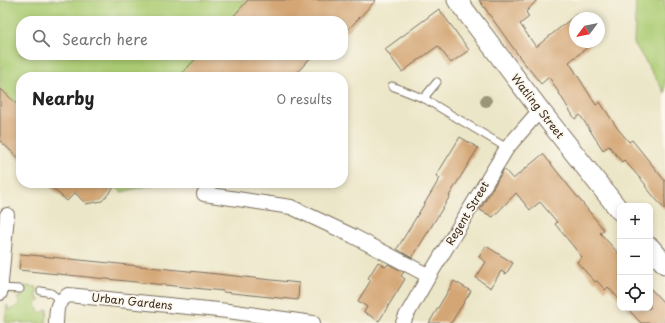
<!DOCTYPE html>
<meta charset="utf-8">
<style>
body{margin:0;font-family:"Playpen Sans",sans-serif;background:#f6f6f6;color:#222}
.controls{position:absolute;right:12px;bottom:12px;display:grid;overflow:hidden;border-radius:8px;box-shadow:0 2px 6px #0003}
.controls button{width:36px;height:36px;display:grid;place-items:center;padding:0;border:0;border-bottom:1px solid #e0e0e0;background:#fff;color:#222;font:20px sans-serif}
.compass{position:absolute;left:569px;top:12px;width:36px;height:36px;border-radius:50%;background:#fff;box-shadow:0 2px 6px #0003;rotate:238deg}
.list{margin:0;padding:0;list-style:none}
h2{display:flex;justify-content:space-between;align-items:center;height:52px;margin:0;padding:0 16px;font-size:17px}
h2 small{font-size:13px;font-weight:400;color:#767676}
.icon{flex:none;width:22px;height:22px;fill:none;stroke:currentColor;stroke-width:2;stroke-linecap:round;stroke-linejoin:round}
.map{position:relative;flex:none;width:665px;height:323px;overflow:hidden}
.search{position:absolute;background:#fff;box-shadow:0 2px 6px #0003;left:16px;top:16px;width:332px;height:44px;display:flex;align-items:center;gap:10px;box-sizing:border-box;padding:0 14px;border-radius:16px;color:#767676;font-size:15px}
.panel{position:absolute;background:#fff;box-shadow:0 2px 6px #0003;left:16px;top:72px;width:332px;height:116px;border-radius:16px}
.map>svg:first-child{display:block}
.green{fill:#accc73;stroke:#747b48}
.building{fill:#d4a674}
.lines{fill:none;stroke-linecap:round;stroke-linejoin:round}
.lane-casing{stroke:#796c5a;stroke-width:9}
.street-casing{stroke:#796c5a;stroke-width:16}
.secondary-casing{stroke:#796c5a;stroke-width:21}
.lane{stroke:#fff;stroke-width:7}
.street{stroke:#fff;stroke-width:14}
.secondary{stroke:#fff;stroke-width:19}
.tree{fill:#9a9576}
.labels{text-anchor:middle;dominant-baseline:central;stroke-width:3.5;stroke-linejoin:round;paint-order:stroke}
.street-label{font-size:11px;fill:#3b2a1e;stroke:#fbf7ec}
</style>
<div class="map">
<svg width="665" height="323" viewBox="0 0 665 323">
<rect width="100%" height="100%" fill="#fbf7ec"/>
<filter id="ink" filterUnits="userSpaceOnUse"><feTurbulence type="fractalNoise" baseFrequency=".025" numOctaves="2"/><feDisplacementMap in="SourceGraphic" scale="8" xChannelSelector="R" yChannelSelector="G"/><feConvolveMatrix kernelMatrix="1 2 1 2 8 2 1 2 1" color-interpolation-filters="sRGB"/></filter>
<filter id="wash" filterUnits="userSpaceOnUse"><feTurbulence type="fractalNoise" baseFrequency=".012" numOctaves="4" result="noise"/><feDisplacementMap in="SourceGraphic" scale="16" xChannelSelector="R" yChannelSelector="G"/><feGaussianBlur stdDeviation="0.9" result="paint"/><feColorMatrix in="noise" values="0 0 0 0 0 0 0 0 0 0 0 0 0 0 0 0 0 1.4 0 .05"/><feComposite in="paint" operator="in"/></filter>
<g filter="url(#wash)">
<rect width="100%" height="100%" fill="#ece6c8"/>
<!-- green -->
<g class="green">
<polygon points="0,0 362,0 369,7 343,35 343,21 21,21 21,55 313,55 293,77 21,77 21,160 0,141"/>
<polygon points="636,0 665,0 665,93 634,43"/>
<polygon points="47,183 157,183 156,184 122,192 115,186 102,201 86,204 75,193 67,201"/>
<polygon points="23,286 37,287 37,299 41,300 35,304 40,313 48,309 46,323 5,323 7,305 10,310 20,304 17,298 22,297"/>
</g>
<g id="blocks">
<!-- building -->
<g class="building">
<polygon points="248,0 376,0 343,35 343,21 229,21"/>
<polygon points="479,0 537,0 526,12 529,17 520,24 536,47 577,14 580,18 575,18 575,42 594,42 569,62 596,105 600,102 618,129 629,142 632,140 665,181 665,210 645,186 646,185 624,160 622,162 609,146 603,150 580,115 575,119 549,77 541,84 521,59"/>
<polygon points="439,9 469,50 451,63 438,46 402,72 385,49"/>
<polygon points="199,55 313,55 293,77 179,77"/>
<polygon points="0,88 21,108 21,160 0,141"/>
<polygon points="460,137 478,148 449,196 450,196 412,258 397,249 440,178 436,176"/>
<polygon points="543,154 604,230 600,233 620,255 620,300 608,287 605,290 597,281 595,282 577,262 582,257 555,224 557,222 540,202 530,210 516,193 493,217 480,210 504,169 513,179"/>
<polygon points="47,183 118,183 102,201 86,204 75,193 67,201"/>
<polygon points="486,246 513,263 506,274 501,271 491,288 476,278 486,262 479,257"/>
<polygon points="21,254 208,273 299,283 298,300 223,292 223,291 19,270"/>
<polygon points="378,262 386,267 388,264 404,272 401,276 405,279 379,321 364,312 367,307 358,301 371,280 368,278"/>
<polygon points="454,281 471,291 451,323 429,323"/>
<polygon points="650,288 665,304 665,323 641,323 627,308 650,308"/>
</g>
</g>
</g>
<g filter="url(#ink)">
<use href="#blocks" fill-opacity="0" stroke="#796c5a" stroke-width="1"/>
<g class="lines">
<!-- lane casing -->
<g class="lane-casing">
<g id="lane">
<polyline points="392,86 425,99 507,148"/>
<polyline points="425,99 427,94 437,82"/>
<polyline points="0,288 20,289"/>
<polyline points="41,291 51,293 61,301"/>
</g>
</g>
<!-- street casing -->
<g class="street-casing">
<g id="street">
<polyline points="204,194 291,207 353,236 429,276"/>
<polyline points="0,293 7,215"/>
<path d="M56,323c1,-15 -1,-19 12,-28l160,16 85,12"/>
<polyline points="403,323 406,316 429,276 507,148 540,110"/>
</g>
</g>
<!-- secondary casing -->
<g class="secondary-casing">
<g id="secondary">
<polyline points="457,0 540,110 620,211"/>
<polyline points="650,247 665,264"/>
</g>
</g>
<!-- lane -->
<use href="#lane" class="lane"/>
<!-- street -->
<use href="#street" class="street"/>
<!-- secondary -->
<use href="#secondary" class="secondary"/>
</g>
<!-- trees -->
<circle class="tree" cx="486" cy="101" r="6"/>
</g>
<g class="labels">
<!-- street labels -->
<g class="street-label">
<text transform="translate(538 106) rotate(52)">Watling Street</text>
<text transform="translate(467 213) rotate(-59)">Regent Street</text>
<text transform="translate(132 301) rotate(6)">Urban Gardens</text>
</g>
</g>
</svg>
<div class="controls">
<button>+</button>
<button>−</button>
<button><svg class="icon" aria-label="locate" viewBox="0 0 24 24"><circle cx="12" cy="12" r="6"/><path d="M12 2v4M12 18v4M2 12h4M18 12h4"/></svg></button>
</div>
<svg class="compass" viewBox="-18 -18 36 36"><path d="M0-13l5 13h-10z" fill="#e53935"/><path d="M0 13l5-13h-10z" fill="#767676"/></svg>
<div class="search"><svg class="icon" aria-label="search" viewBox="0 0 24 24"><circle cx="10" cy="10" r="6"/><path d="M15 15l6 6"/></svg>Search here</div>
<section class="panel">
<h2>Nearby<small>0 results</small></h2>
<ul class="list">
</ul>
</section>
</div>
